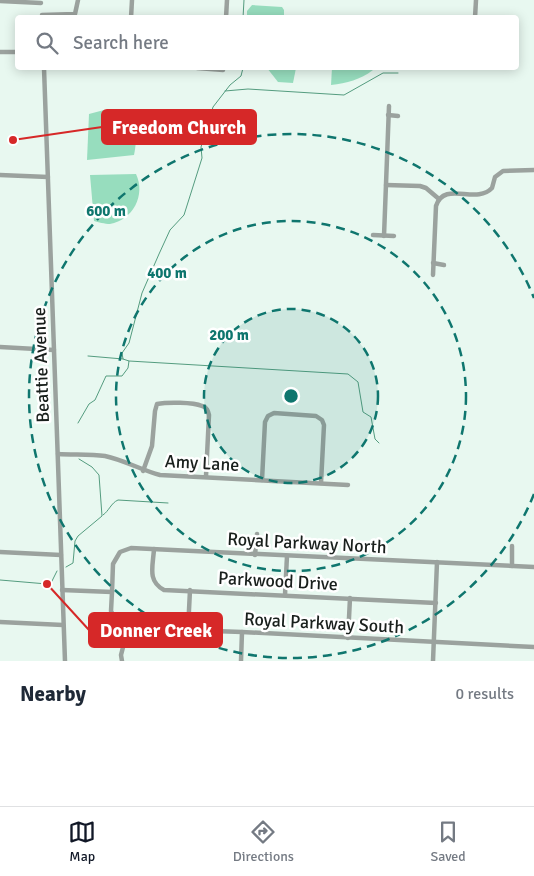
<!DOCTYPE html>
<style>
body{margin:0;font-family:Signika,sans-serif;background:#f2f2f3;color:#1f2937}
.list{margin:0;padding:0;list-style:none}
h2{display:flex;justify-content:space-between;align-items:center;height:65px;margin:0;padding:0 20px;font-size:21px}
h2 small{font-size:16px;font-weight:400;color:#747a83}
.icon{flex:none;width:28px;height:28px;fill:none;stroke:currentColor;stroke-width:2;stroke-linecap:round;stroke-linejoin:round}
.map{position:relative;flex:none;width:534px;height:661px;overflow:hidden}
.search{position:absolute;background:#fff;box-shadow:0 2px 12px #0003;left:15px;right:15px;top:15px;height:55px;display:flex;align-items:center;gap:12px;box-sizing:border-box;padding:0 18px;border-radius:5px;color:#747a83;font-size:19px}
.sheet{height:145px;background:#fff}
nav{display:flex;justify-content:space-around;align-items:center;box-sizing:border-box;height:70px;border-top:1px solid #e0e1e3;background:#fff;font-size:14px;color:#747a83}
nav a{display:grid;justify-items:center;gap:2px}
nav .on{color:#111827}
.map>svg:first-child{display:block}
.green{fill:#97ddbe}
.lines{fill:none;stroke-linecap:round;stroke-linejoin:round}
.stream{stroke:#549c7f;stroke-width:1}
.minor{stroke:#9ba29e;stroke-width:4.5}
.ring{fill:none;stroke:#0f766e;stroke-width:2.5;stroke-dasharray:9 6}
.labels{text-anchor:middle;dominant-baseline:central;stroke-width:5;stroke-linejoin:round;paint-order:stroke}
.street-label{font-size:18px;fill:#191f1c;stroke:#fff}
.centre{fill:#0f766e;stroke:#fff;stroke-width:2.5}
.ring-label{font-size:15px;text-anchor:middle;font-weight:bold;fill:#0f766e;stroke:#fff;stroke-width:5;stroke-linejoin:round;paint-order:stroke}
.leader{fill:none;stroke:#d62828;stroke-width:2}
.callout-dot{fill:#d62828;stroke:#fff;stroke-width:2}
.callout{fill:#d62828;stroke:#d62828;stroke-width:2}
.callout-label{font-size:19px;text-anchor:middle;font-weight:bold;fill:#fff}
</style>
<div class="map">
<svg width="534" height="661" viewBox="0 0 534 661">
<rect width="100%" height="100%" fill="#e8f8f0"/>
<!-- green -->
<g class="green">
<polygon points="252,5 282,7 284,10 284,17 247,17 247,11"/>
<polygon points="267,68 296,68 293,83 278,82"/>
<path d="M332,68h41v2c-13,10 -26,13 -42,15z"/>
<path d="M104,110c27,8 36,16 30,45l-47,5 2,-46z"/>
<path d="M136,174c10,21 -3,46 -26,50 -5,0 -12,-2 -16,-3l-4,-46z"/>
</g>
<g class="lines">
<!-- stream -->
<g class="stream">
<polyline points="243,18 244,0"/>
<polyline points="225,91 248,89 344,95 383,73 398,73"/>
<polyline points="88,356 123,359"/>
<polyline points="129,361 348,374 358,382 363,412 371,417 375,439 379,443"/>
<polyline points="78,423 89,404 95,400 106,376 122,376 128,368 129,361 123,359 122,353 129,343 142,293 159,254 170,230 184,215 202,158 201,147 213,107 230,85 241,76 243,68"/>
<path d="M103,515c6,-4 8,-12 15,-15l50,3"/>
<polyline points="66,567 73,563 75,541 78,536 102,516 99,475 92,467 79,459"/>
<polyline points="0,580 47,584 51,583 57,571"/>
</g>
<!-- minor -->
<g class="minor">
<polyline points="0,1 41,3"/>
<polyline points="42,15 75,14 78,0"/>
<polyline points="131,18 132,0"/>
<polyline points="226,18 227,0"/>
<polyline points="475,18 476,0"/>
<polyline points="0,52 18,52"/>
<polyline points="44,68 65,661"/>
<polyline points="197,68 223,70 223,68"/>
<polyline points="388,115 398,116"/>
<polyline points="0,175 48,177"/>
<polyline points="386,185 420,186 426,188 439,199"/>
<polyline points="373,235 394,236"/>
<polyline points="384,236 389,106"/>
<polyline points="433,263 444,265"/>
<path d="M433,275l3,-69c8,-26 40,-1 56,-18l3,-11 8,-6 31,-1"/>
<polyline points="0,347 54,350"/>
<path d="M58,454c15,1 32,0 47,2 19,4 36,14 55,19l188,10"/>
<path d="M143,471l9,-25 3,-35 2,-7c10,-2 36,-2 45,2 5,1 6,5 7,9l-3,61"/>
<polyline points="262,480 265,422 268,416 274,413 316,416 322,420 324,425 321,483"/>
<path d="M154,549c-1,17 -7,32 10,41l272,13"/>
<polyline points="0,552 61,555"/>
<polyline points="255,555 257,534"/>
<polyline points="512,566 512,546"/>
<polyline points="534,567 131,548 120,552 113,564 112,592 111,611 115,619 128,628 242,632 534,647"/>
<polyline points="62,590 112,592"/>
<polyline points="285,595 287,556"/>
<polyline points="0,622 63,625"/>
<polyline points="188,630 190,590"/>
<polyline points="348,638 350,598"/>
<polyline points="122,661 121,655 128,628"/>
<polyline points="241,661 242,632"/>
<polyline points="433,661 437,562"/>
</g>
</g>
<!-- distance rings -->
<circle cx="291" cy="396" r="87" fill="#0f766e" fill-opacity=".12"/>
<g class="ring">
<circle cx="291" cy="396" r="87"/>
<circle cx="291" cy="396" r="175"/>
<path d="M534 494A262 262 0 1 1 534 298"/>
</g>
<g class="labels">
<!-- street labels -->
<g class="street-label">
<text transform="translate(41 365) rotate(-92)">Beattie Avenue</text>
<text transform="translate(202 463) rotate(3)">Amy Lane</text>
<text transform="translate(307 543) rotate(3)">Royal Parkway North</text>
<text transform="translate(278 581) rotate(3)">Parkwood Drive</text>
<text transform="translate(324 623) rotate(3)">Royal Parkway South</text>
</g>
</g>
<circle cx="291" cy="396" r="8" class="centre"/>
<g class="ring-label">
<text x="106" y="216">600 m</text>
<text x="167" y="278">400 m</text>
<text x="229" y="340">200 m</text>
</g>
<!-- callouts -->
<path class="leader" d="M13 140L102 127M47 584L89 630"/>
<g class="callout-dot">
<circle cx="13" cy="140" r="5"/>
<circle cx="47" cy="584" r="5"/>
</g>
<g class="callout">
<rect x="102" y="110" width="154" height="34" rx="5"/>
<rect x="89" y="613" width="133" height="34" rx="5"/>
</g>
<g class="callout-label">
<text x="179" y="134">Freedom Church</text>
<text x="156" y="637">Donner Creek</text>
</g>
</svg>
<div class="search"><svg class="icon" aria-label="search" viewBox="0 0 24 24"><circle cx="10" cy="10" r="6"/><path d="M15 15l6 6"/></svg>Search here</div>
</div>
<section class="sheet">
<h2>Nearby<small>0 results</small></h2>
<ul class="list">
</ul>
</section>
<nav>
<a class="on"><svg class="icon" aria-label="map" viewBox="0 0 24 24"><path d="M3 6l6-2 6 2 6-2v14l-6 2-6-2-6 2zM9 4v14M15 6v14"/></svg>Map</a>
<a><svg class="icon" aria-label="directions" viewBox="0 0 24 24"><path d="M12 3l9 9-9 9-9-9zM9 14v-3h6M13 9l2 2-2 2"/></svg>Directions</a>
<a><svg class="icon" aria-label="saved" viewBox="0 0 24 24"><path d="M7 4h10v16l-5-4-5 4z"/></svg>Saved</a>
</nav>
